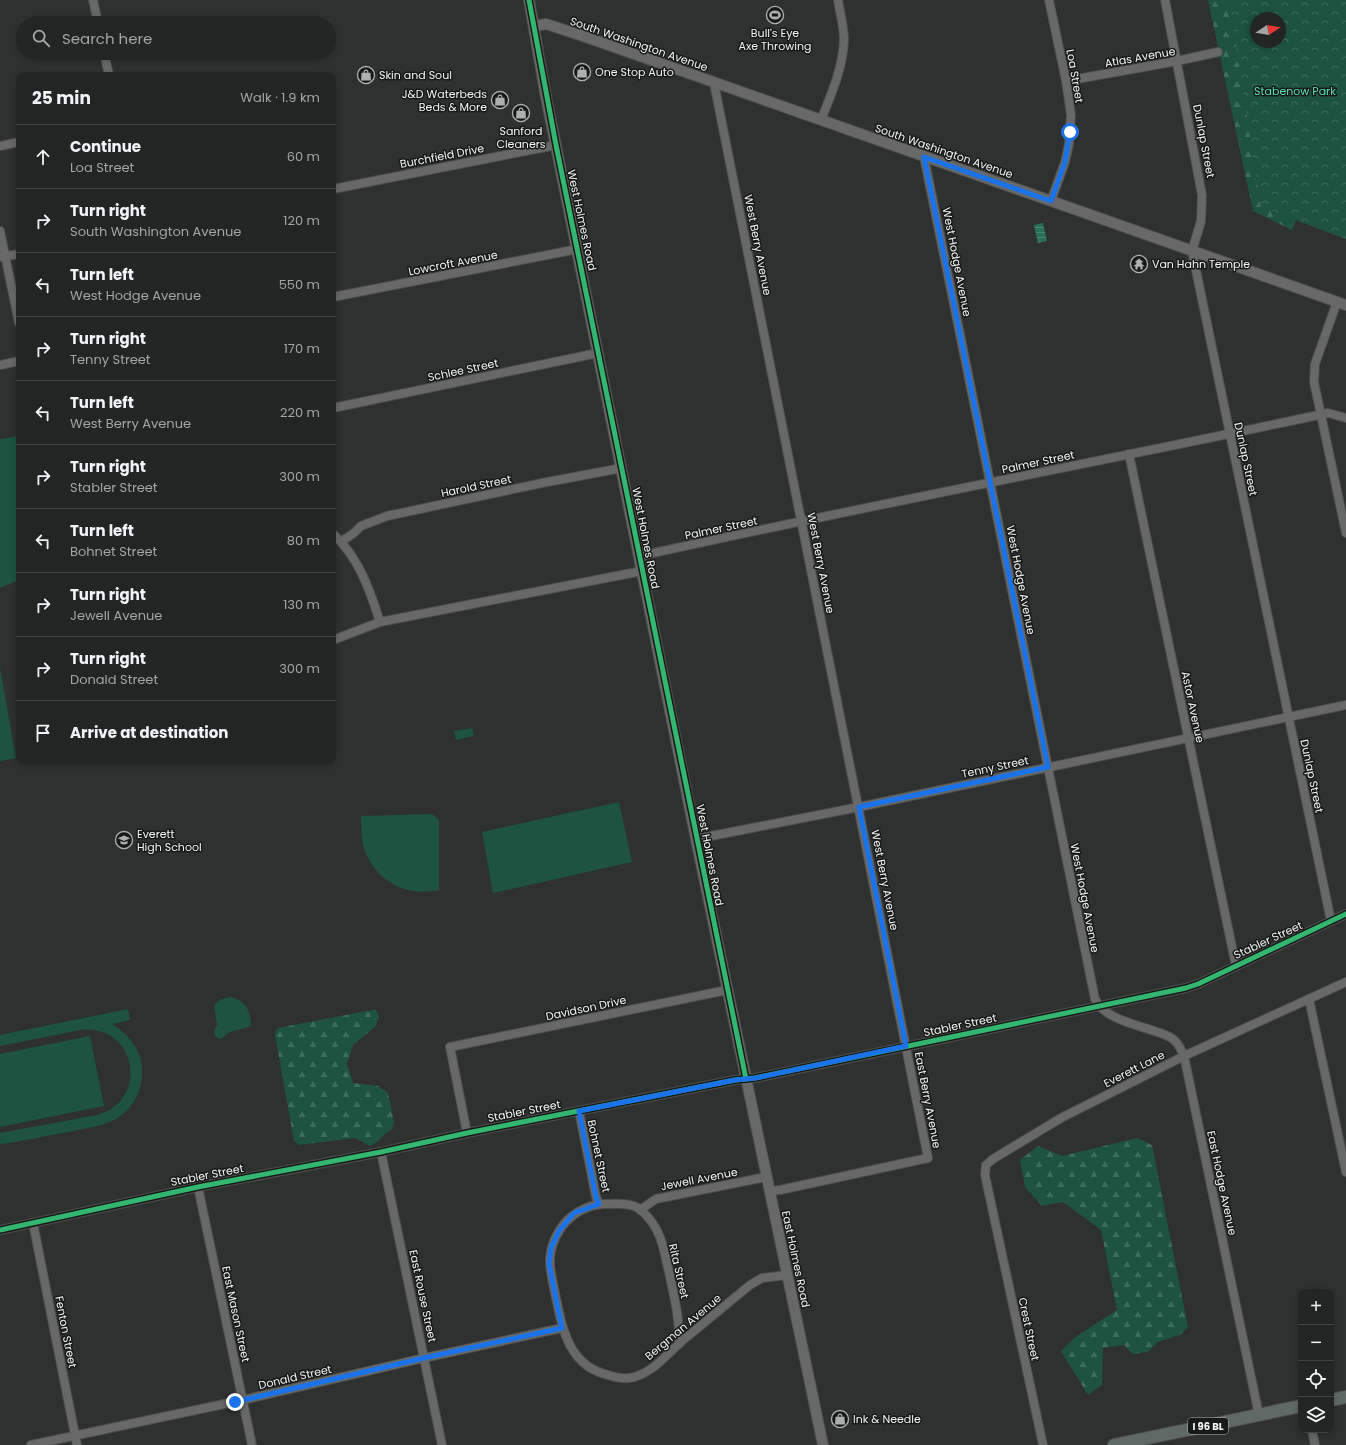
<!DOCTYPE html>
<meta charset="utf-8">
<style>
body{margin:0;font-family:Poppins,sans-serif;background:#2b2d2c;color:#f1f3f6}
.controls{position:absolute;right:12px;bottom:12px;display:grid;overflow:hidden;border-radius:8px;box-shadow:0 2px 6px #0003}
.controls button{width:36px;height:36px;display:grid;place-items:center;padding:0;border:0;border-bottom:1px solid #404241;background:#232524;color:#f1f3f6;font:20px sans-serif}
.compass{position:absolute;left:1250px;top:12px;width:36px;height:36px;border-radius:50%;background:#232524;box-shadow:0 2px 6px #0003;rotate:78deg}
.stop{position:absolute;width:12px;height:12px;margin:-9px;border:3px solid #1a73e8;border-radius:50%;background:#fff}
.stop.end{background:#1a73e8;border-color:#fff;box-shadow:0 1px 4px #0008}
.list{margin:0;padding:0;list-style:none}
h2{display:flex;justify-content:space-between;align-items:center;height:52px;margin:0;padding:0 16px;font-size:17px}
h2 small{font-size:13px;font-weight:400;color:#a3a5a6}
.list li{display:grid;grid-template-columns:26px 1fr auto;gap:12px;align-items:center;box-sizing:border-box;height:64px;padding:0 16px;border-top:1px solid #404241}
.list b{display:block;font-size:15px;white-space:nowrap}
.list p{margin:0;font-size:13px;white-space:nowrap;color:#a3a5a6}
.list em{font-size:13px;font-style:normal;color:#a3a5a6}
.icon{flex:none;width:22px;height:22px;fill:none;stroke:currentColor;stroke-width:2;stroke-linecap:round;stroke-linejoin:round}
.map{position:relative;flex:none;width:1346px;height:1445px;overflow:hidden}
.search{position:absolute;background:#232524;box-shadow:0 2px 6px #0003;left:16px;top:16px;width:320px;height:44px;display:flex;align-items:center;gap:10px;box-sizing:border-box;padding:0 14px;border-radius:22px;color:#a3a5a6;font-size:15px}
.panel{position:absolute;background:#232524;box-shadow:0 2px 6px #0003;left:16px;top:72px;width:320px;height:692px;border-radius:8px}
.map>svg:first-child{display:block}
.grass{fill:#1d5340}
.forest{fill:url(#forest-firs);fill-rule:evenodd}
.park{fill:url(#park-crowns);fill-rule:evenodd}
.water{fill:url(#water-rules)}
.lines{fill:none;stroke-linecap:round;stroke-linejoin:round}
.minor-casing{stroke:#4c4e4d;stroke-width:10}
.tertiary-casing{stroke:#4c4e4d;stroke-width:12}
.primary-casing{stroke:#4c4e4d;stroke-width:14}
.minor{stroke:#676867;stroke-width:8}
.tertiary{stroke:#676867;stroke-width:10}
.primary{stroke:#616966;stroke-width:12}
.cycleway-casing{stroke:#171918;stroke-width:8}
.cycleway{stroke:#33b770;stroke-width:5}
.route{stroke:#1a73e8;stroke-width:5}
.labels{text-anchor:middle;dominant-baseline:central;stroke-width:3;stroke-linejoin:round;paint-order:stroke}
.shield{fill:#171918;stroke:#b0b3b1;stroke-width:1}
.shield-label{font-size:10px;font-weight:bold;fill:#f2f5f3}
.poi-label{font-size:11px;fill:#f2f5f3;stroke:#171918;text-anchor:start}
.street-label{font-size:11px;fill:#f2f5f3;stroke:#171918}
.park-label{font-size:11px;fill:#57e1b1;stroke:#171918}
</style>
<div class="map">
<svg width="1346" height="1445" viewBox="0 0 1346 1445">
<defs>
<pattern id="forest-firs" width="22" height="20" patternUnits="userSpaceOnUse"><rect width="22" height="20" fill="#1d5340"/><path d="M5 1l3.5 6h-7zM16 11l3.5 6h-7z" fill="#3e6c5c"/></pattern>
<pattern id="park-crowns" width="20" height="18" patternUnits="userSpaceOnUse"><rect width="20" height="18" fill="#1d5340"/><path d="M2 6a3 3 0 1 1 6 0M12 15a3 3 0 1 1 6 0" fill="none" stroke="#3e6c5c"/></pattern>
<pattern id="water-rules" width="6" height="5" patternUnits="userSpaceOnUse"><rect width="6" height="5" fill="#2a7058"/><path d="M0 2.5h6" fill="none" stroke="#498570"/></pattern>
</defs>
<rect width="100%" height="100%" fill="#2f3130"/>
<!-- grass -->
<g class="grass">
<polygon points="19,436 19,580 0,588 0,439"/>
<polygon points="0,668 16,758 0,761"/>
<polygon points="472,728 474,736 456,740 454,731"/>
<polygon points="619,802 632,862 493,893 482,832"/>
<path d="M432,814l7,6v70c-31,6 -57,-5 -72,-34 -6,-12 -6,-27 -6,-40z"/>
<path d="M230,997c15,3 21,14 21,28l-2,2c-6,2 -13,3 -19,5 -5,3 -13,14 -16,-1l3,-6 -3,-20 7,-6z"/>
<path d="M128,1009l2,11 -18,4c17,11 30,26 30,47 1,23 -14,45 -35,52 -13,5 -27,6 -39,9 -19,4 -39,7 -58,11l-10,1v-11l97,-18c54,-15 39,-92 -17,-85l-80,16v-11z"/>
<polygon points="90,1036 104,1106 0,1127 0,1054"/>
</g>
<!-- forest -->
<g class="forest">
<path d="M1208,0h138l-48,215 -6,15 -39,-19zM1256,18h24v24h-24z"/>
<polygon points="372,1010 376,1010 379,1017 375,1027 353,1045 347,1064 353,1083 378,1086 388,1093 394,1122 392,1129 386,1133 377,1142 370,1146 355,1138 299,1145 294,1141 275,1035 276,1030 278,1028"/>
<polygon points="1137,1138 1152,1145 1188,1327 1180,1335 1158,1342 1148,1352 1133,1354 1124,1345 1103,1348 1102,1385 1088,1395 1061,1351 1077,1336 1117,1310 1101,1230 1063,1202 1042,1206 1025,1187 1020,1160 1038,1146 1062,1156"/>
</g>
<!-- park -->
<path class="park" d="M1229,0h117v239l-85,-32zM1256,18h24v24h-24z"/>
<!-- water -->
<polygon class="water" points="1043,223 1047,241 1038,243 1034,225"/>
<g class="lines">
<!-- minor casing -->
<g class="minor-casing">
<g id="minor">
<polyline points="93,0 98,23"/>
<polyline points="1049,0 1066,81 1071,115 1069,144 1065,162 1051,201"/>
<polyline points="1165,0 1202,195 1201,221 1192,251 1331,921"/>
<polyline points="104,53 109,75"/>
<polyline points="1066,81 1177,61 1218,52"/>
<polyline points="714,83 928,1158 780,1190 769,1191"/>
<path d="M821,120c10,-25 22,-52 23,-80 0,-13 -4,-27 -6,-40"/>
<polyline points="0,146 19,142"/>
<path d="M924,157l171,842c9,20 43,26 62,33 6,2 13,4 17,8 5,4 7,10 10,16l75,359"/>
<polyline points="333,189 556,145"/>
<polyline points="0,231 19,323"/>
<polyline points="0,257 19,254"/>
<polyline points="333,297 578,249"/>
<polyline points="1337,302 1315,364 1314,382 1346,533"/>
<polyline points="0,365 19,361"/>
<polyline points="333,408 598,353"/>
<polyline points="1129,454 1236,966"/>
<path d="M333,534c25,22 37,56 47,88"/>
<polyline points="342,541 354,533 361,526 387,516 542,483 622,468"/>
<path d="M640,556c229,-51 459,-94 688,-143l18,5"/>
<polyline points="333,640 380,622 642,571"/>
<polyline points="696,839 859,807 1346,705"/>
<polyline points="1309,999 1346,1172"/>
<polyline points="579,1111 596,1197 599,1204"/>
<polyline points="467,1133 450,1047 727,990"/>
<polyline points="381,1152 442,1445"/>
<polyline points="198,1187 252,1445"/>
<polyline points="640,1210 656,1199 766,1177"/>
<polyline points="33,1223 77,1445"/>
<polyline points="0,1230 198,1187 381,1152 467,1133 735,1080 755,1078 1186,988 1198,984 1346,914"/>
<path d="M679,1344c1,-25 -5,-48 -10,-72 -3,-11 -5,-24 -9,-35 -4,-10 -11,-20 -19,-27 -10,-8 -26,-6 -38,-6 -18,1 -35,12 -44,27 -15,25 -8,41 -3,67 7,34 14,68 52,77 6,2 14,4 21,3 22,-3 37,-23 53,-37 23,-19 45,-37 68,-56l12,-7 25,-3"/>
<polyline points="1312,1430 1315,1445"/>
<polyline points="31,1445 243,1400 424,1358 562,1328"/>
<polyline points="1043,1445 985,1175 986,1165 993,1159 1061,1118 1184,1056 1346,982"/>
</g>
</g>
<!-- tertiary casing -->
<g class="tertiary-casing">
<g id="tertiary">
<polyline points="529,0 545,92 698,849 823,1445"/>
<polyline points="534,26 546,24 583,36 1346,305"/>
</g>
</g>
<!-- primary casing -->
<g class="primary-casing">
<g id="primary">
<polyline points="1331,1400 1346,1397"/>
<polyline points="1114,1445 1301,1406"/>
</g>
</g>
<!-- minor -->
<use href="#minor" class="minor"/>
<!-- tertiary -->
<use href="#tertiary" class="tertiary"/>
<!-- primary -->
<use href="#primary" class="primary"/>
<!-- cycleway casing -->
<g class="cycleway-casing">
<g id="cycleway">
<polyline points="529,0 556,145 746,1079"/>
<polyline points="0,1230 198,1187 381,1152 467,1133 735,1080 755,1078 1186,988 1198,984 1346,914"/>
</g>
</g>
<!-- cycleway -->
<use href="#cycleway" class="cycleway"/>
</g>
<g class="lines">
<!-- route -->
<polyline class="route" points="235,1402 424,1358 562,1328 549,1264 551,1248 559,1231 574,1213 599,1204 596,1197 579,1111 735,1080 756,1078 906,1046 859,807 1048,767 924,157 1051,201 1065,162 1070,132"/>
</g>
<!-- icons -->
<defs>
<g id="stadium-ring" transform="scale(0.9)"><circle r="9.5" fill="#171918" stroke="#aeb0af" stroke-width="1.5"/><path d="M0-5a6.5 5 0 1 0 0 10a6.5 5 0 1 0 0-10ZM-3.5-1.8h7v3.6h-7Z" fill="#aeb0af"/></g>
<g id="shop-ring" transform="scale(0.9)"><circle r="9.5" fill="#171918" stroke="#aeb0af" stroke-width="1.5"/><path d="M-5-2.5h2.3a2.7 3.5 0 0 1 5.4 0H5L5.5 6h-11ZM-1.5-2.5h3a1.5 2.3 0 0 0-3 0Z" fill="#aeb0af"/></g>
<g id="temple-ring" transform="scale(0.9)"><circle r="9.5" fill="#171918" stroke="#aeb0af" stroke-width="1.5"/><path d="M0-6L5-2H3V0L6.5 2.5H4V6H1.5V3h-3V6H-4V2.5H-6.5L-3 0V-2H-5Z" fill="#aeb0af"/></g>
<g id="school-ring" transform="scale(0.9)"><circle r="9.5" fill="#171918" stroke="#aeb0af" stroke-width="1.5"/><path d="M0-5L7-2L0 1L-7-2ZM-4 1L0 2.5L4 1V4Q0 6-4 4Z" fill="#aeb0af"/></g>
</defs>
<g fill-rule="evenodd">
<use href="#stadium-ring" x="775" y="15"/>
<use href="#shop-ring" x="582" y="72"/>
<use href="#shop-ring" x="366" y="75"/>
<use href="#shop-ring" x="500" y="100"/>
<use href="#shop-ring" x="521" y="113"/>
<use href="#temple-ring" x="1139" y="264"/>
<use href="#school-ring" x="124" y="840"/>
<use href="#shop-ring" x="840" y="1419"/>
</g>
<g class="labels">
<!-- shield labels -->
<rect class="shield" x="1188" y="1418" width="40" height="16" rx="3"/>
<g class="shield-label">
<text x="1208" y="1426">I 96 BL</text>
</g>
<!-- poi labels -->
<g class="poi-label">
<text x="775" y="33" text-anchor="middle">Bull's Eye<tspan x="775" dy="13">Axe Throwing</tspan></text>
<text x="595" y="72">One Stop Auto</text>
<text x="379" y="75">Skin and Soul</text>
<text x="487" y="94" text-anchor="end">J&amp;D Waterbeds<tspan x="487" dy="13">Beds &amp; More</tspan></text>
<text x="521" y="131" text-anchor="middle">Sanford<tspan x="521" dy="13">Cleaners</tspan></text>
<text x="1152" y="264">Van Hahn Temple</text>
<text x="137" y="834">Everett<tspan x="137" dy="13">High School</tspan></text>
<text x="853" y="1419">Ink &amp; Needle</text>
</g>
<!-- street labels -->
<g class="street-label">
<text transform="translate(639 44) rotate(19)">South Washington Avenue</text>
<text transform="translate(1140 57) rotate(-10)">Atlas Avenue</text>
<text transform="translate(1075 76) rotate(80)">Loa Street</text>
<text transform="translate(1204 141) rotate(79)">Dunlap Street</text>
<text transform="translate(944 151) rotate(19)">South Washington Avenue</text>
<text transform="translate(442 156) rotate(-11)">Burchfield Drive</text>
<text transform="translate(582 220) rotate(78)">West Holmes Road</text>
<text transform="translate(758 245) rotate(79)">West Berry Avenue</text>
<text transform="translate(957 262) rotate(79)">West Hodge Avenue</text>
<text transform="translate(453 263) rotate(-11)">Lowcroft Avenue</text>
<text transform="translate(463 370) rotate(-12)">Schlee Street</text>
<text transform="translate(1246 459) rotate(78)">Dunlap Street</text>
<text transform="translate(1038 462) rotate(-12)">Palmer Street</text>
<text transform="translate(476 486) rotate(-12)">Harold Street</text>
<text transform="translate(721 528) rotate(-12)">Palmer Street</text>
<text transform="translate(646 538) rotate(79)">West Holmes Road</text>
<text transform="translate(821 563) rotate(79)">West Berry Avenue</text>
<text transform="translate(1021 580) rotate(79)">West Hodge Avenue</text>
<text transform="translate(1193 707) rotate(78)">Astor Avenue</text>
<text transform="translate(995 767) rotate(-12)">Tenny Street</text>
<text transform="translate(1312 776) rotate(78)">Dunlap Street</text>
<text transform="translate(710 855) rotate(79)">West Holmes Road</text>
<text transform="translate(885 880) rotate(79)">West Berry Avenue</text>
<text transform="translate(1085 898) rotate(79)">West Hodge Avenue</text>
<text transform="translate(1268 940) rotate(-25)">Stabler Street</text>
<text transform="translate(586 1008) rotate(-12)">Davidson Drive</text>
<text transform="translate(960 1025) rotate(-12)">Stabler Street</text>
<text transform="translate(1134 1069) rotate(-27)">Everett Lane</text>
<text transform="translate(928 1100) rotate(79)">East Berry Avenue</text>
<text transform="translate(524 1111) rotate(-11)">Stabler Street</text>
<text transform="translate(599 1156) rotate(78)">Bohnet Street</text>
<text transform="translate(207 1175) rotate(-11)">Stabler Street</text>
<text transform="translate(699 1179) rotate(-11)">Jewell Avenue</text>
<text transform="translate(1222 1183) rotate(78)">East Hodge Avenue</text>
<text transform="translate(796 1259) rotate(78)">East Holmes Road</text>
<text transform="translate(679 1271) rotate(77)">Rita Street</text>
<text transform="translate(423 1296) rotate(78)">East Rouse Street</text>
<text transform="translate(236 1314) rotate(78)">East Mason Street</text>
<text transform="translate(683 1327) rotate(-40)">Bergman Avenue</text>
<text transform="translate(1029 1329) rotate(78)">Crest Street</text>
<text transform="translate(66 1332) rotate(79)">Fenton Street</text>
<text transform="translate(295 1377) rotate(-13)">Donald Street</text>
</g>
<!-- park labels -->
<g class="park-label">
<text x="1295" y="91">Stabenow Park</text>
</g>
</g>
</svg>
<div class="controls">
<button>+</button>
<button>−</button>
<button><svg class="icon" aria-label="locate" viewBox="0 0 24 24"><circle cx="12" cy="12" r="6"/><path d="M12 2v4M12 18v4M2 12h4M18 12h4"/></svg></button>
<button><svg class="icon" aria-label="layers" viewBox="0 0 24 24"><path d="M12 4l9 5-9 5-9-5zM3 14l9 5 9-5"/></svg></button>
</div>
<svg class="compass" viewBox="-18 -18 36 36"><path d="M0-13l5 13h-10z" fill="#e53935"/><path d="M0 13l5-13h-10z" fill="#a3a5a6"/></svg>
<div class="stop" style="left:1070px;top:132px"></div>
<div class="stop end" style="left:235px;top:1402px"></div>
<div class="search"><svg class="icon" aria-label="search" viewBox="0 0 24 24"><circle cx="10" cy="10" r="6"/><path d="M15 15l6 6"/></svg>Search here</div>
<section class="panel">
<h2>25 min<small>Walk · 1.9 km</small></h2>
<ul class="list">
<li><svg class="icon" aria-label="ahead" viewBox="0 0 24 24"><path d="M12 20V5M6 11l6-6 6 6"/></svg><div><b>Continue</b><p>Loa Street</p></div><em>60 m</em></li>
<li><svg class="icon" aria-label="right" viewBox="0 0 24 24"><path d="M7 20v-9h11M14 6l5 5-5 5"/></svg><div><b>Turn right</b><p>South Washington Avenue</p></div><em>120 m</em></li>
<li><svg class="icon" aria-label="left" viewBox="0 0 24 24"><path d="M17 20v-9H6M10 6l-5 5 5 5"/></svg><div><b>Turn left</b><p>West Hodge Avenue</p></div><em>550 m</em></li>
<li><svg class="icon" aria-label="right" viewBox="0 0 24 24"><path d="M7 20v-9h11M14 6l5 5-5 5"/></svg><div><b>Turn right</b><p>Tenny Street</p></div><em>170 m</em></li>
<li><svg class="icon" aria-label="left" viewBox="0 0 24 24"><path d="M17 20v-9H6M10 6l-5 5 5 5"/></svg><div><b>Turn left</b><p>West Berry Avenue</p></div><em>220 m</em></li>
<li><svg class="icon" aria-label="right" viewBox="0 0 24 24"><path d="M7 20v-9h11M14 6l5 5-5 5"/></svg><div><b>Turn right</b><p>Stabler Street</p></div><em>300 m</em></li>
<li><svg class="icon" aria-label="left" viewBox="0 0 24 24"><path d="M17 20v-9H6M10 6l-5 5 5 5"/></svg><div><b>Turn left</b><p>Bohnet Street</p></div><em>80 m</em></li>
<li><svg class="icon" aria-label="right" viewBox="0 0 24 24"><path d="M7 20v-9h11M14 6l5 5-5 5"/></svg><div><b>Turn right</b><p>Jewell Avenue</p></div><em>130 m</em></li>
<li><svg class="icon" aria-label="right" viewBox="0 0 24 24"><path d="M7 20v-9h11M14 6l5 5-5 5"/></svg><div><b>Turn right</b><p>Donald Street</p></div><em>300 m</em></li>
<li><svg class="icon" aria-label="arrive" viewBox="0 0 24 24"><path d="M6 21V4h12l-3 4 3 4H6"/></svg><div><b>Arrive at destination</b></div></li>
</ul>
</section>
</div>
